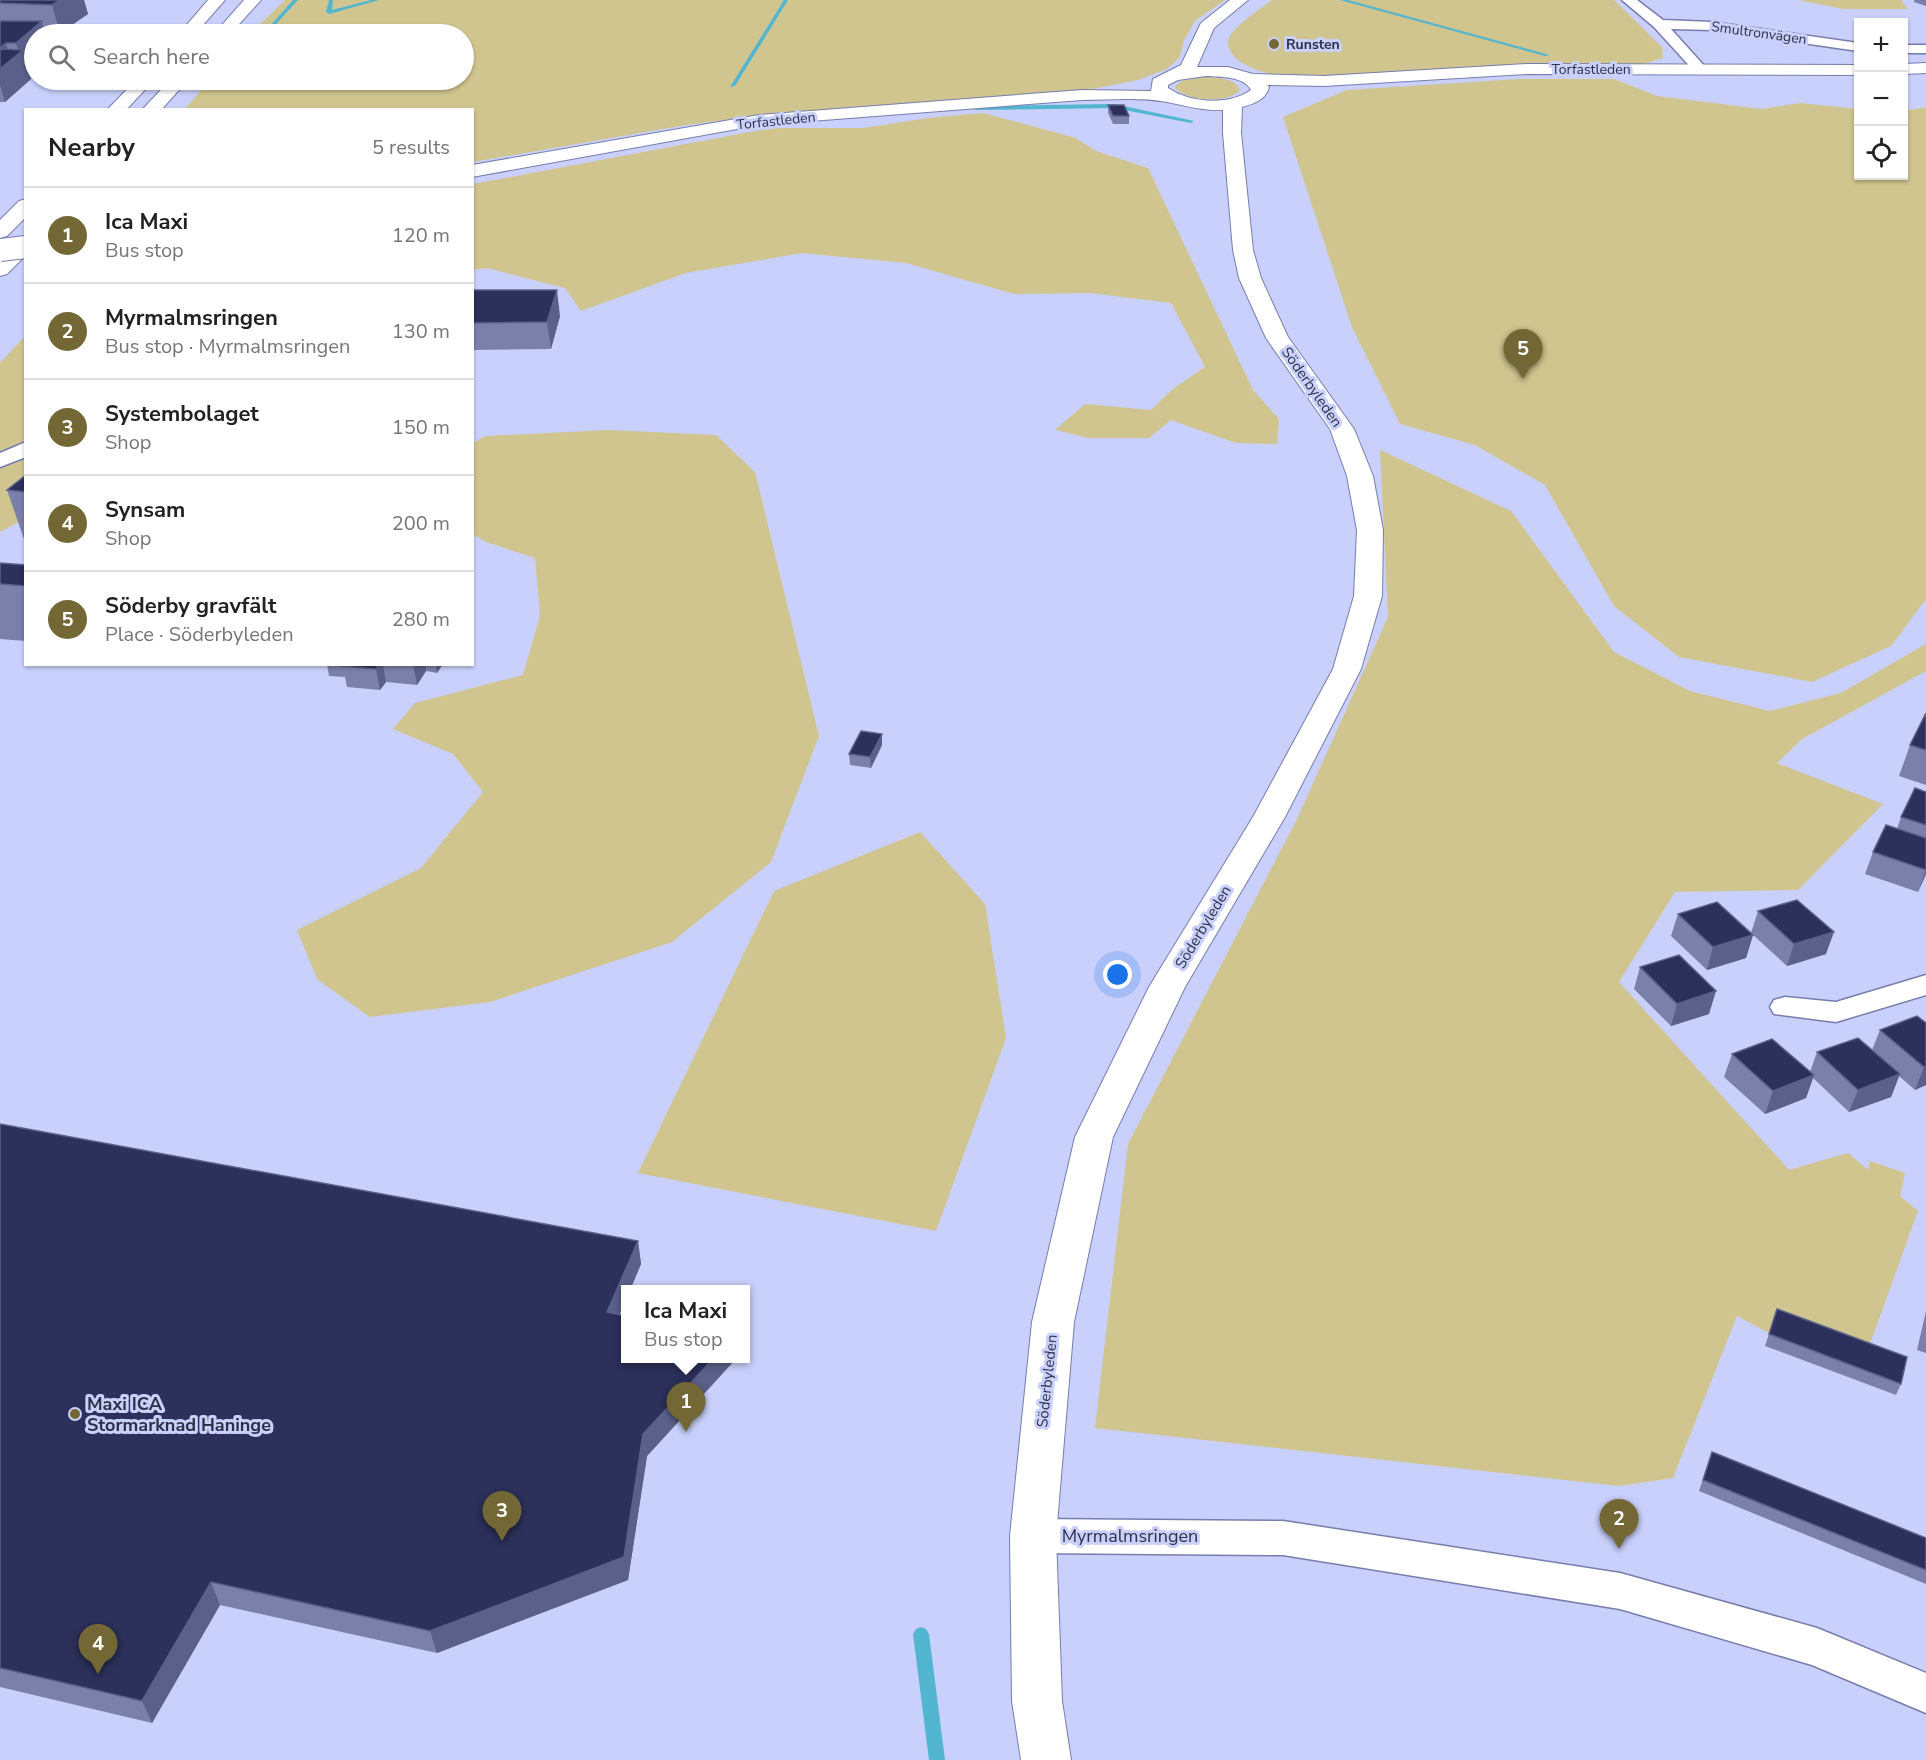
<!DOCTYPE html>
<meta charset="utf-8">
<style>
body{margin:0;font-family:"Nunito Sans",sans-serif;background:#f6f6f6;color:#222}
.controls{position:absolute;right:18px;top:18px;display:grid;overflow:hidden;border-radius:0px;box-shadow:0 2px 4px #0004}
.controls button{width:54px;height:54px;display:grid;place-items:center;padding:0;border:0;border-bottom:2px solid #e0e0e0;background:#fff;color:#222;font:30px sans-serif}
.you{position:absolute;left:1118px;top:975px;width:21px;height:21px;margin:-15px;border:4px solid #fff;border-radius:50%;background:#1a73e8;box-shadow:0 0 0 9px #1a73e833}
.badge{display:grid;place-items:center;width:39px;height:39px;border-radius:50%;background:#736835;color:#fff;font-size:20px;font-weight:700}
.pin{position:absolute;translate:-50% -50px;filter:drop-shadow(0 2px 3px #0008)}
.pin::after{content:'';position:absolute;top:32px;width:21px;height:18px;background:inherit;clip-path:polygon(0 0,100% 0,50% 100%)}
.popup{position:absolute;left:621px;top:1285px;width:129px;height:78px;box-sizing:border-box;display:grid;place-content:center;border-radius:0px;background:#fff;filter:drop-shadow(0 2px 4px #0005);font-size:20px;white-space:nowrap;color:#767676}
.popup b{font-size:22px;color:#222}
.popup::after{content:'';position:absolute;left:50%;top:100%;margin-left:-12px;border:12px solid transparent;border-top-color:#fff}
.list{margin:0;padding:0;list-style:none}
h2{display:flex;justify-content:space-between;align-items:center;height:78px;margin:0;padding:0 24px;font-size:26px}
h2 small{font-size:20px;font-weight:400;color:#767676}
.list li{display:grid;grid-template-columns:39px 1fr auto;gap:18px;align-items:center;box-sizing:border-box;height:96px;padding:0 24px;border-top:2px solid #e0e0e0}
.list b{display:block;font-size:22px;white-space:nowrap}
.list p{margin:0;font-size:20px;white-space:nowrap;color:#767676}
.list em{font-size:20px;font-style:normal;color:#767676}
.icon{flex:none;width:33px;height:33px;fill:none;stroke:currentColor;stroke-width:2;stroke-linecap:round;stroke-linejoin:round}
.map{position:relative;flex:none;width:1926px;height:1760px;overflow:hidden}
.search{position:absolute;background:#fff;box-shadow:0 2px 4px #0004;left:24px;top:24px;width:450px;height:66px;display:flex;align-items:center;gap:15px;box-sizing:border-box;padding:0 21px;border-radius:33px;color:#767676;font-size:22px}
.panel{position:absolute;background:#fff;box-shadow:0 2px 4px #0004;left:24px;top:108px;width:450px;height:558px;border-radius:0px}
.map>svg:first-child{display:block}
.green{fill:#d0c58f}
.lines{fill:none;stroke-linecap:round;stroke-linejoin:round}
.stream{fill:#52b6d0;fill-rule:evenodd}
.minor-casing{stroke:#777dae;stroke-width:3}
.tertiary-casing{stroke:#777dae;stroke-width:2}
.motorway-casing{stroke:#777dae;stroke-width:2}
.minor{fill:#fff;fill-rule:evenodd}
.tertiary{fill:#fff;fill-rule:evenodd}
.motorway{fill:#fff;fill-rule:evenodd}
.tertiary-bridge-casing{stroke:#777dae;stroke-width:24;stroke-linecap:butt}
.tertiary-bridge{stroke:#fff;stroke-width:22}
.wall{fill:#7a80aa}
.shaded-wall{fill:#5b608a}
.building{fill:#2c305a;stroke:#5b608a;stroke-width:1.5}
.poi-dot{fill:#736835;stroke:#c9d0fb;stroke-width:2}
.labels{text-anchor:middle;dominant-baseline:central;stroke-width:6;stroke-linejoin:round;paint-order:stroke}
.far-street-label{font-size:14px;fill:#2e3146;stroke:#c9d0fb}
.far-poi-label{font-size:14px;font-weight:bold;fill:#2e3146;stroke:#c9d0fb;text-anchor:start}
.street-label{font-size:15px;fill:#2e3146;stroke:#c9d0fb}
.near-poi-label{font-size:18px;font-weight:bold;fill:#2e3146;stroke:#c9d0fb;text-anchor:start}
.near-street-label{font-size:18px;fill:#2e3146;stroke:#c9d0fb}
</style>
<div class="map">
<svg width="1926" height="1760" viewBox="0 0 1926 1760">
<rect width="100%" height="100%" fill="#c9d0fb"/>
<!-- green -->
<g class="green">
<polygon points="285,0 1225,0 1195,21 1184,40 1180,57 1167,69 1138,80 1077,92 764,115 686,125 473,162 472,110 184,110 210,80 464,80 464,34 250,34"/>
<path d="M1272,0h342l48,47 1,11 -22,7c-76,1 -152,2 -229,6 -40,2 -104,12 -141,3 -15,-4 -41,-12 -43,-30 -2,-14 34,-36 44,-44z"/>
<polygon points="1798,0 1901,0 1908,9 1844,9"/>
<path d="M1207,77c12,1 28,1 33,13 -13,14 -51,12 -65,-2l1,-3 8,-5z"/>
<polygon points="1519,79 1614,79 1657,96 1762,109 1800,103 1858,109 1858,176 1904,176 1904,111 1926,107 1926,599 1891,646 1812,682 1679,657 1614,606 1545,485 1475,445 1400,424 1352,327 1283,117 1347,90"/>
<polygon points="983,113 1076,138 1096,151 1148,168 1253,390 1279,419 1277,444 1236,443 1171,420 1149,438 1089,438 1055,430 1085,404 1151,410 1173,389 1205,367 1171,303 1090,293 1014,294 906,263 802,253 686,273 581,311 565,288 487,268 473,270 473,184 770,128 864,128 928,118"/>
<polygon points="25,336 25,519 0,532 0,363"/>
<polygon points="608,430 716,435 755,472 819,736 771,862 672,942 490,1002 370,1017 317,979 297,930 421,868 483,792 453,754 393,729 415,703 523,675 540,616 535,558 486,542 473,534 473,443 485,436"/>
<polygon points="1380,450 1511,511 1614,652 1690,691 1770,711 1841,693 1926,644 1926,671 1802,739 1777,763 1883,804 1798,890 1675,892 1619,982 1789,1170 1848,1153 1868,1170 1870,1161 1905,1173 1900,1196 1918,1211 1857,1380 1737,1316 1673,1478 1619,1486 1095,1428 1128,1144 1297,819 1388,617"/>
<polygon points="920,832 985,904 1006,1038 936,1231 638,1173 774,891"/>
</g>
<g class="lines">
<!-- stream -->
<g class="stream">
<polygon points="293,0 298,0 267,34 263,34"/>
<polygon points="329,0 333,0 332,10 371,0 379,0 329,14 326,12"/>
<polygon points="784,0 788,0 735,86 730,87"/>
<polygon points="1340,0 1348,0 1550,55 1545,56"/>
<polygon points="1114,104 1194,121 1191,123 1114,108 976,110 973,108 976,106"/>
<polygon points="921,1627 926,1629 929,1634 945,1760 929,1760 913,1634 916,1629"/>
</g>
<!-- minor casing -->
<g class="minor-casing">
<g id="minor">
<polygon points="1622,0 1637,0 1663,20 1712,22 1858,43 1858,51 1712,30 1671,29 1707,69 1700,73 1695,72 1654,27"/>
<rect x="1904" y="45" width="22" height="8"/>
<polygon points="26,442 26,457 0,467 0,453"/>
<polygon points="1926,975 1926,995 1836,1022 1774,1014 1770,1007 1774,1000 1785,997 1836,1002"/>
<polygon points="1033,1519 1283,1521 1620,1573 1817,1628 1926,1673 1926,1713 1812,1665 1620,1609 1283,1555 1033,1553 1019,1548 1013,1536 1019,1524"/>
</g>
</g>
<!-- tertiary casing -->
<g class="tertiary-casing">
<g id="tertiary">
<path d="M1230,0h18l-34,28 -17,39h31l25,7 71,2 204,-12 330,1v10l-330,-1 -204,12 -57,-1 2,2c-3,13 -16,17 -27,20l-1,26 12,117 8,28 27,59 66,92 19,47 10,54 -1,66 -21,73 -76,148 -100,170 -72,150 -39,185 -18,214 6,165 9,59h-50l-9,-59 -2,-165 22,-214 43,-185 74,-150 104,-170 80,-148 21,-73 3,-66 -10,-54 -17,-47 -64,-91 -27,-60 -6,-28 -10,-117v-23c-20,1 -36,-4 -56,-8 -27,-5 -57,-2 -85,-2l-323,25 -287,52v-12l287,-50 323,-25 69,1 2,-12 28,-14 20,-42zM1206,76c14,1 38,0 45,14 -22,16 -61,13 -83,-2v-3l10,-5z"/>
<polygon points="1926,63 1926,73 1904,74 1904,64"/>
</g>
</g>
<!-- motorway casing -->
<g class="motorway-casing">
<g id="motorway">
<polygon points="208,0 225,0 195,34 179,34"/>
<polygon points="244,0 261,0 230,34 214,34"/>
<polygon points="136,80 154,80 126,110 107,110"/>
<polygon points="170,80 188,80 161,110 142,110"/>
<polygon points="26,199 26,217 7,236 0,238 0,220 19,201"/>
<polygon points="26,237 26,255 7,274 0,276 0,258 19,239"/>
</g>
</g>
<!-- minor -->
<use href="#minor" class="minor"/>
<!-- tertiary -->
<use href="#tertiary" class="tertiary"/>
<!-- motorway -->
<use href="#motorway" class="motorway"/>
<!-- tertiary-bridge casing -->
<g class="tertiary-bridge-casing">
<polyline id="tertiary-bridge" points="0,250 26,247"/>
</g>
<!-- tertiary-bridge -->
<use href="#tertiary-bridge" class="tertiary-bridge"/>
</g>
<!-- wall -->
<g class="wall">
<polygon points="0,0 84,0 88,14 60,33 44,32 34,34 34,62 28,68 31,79 5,102 0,102"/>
<polygon points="1914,0 1926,0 1926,6 1914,2"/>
<polygon points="1108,105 1129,116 1129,124 1113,124 1108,113"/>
<polygon points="472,290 560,316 551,349 472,350"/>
<polygon points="26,475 26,545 7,490"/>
<polygon points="0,563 26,565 26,641 0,639"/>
<polygon points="327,664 443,664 437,673 426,671 417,685 386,682 380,690 347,687 345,677 329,676"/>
<polygon points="1926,713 1926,785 1899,776 1910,745"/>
<polygon points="882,745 871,768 850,765 849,754"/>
<polygon points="1926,792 1926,874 1918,892 1865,874 1873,852 1897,829 1901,817"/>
<polygon points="1758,911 1826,954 1787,966 1751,933"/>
<polygon points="1678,914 1753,935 1746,958 1707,970 1671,936"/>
<polygon points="1640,967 1709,1014 1671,1026 1634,989"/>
<polygon points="1926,1023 1926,1085 1915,1090 1899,1076 1891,1097 1849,1112 1813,1078 1806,1098 1765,1114 1724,1077 1732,1054 1810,1072 1817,1052 1872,1050 1880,1030"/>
<polygon points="0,1124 638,1241 641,1264 630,1290 626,1290 626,1299 619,1314 626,1359 734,1359 734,1361 647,1456 628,1580 437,1653 220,1605 152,1723 0,1687"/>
<polygon points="1777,1309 1901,1384 1896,1395 1765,1346"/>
<polygon points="1926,1311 1926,1353 1917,1350"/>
<polygon points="1712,1452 1926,1538 1926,1584 1699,1491"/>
</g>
<!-- shaded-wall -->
<g class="shaded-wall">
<polygon points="58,0 84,0 88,14 60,33 52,5"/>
<polygon points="42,21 45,34 34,34 34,62 28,68 31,79 5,102 0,85 0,48 6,43 11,60 19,53 16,43"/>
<polygon points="557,290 560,316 551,349 547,322"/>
<polygon points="379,664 383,664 386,682 380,690 376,669"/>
<polygon points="413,664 425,664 426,671 417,685"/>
<polygon points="436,664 443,664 437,673"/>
<polygon points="882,734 882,745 871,768 870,757"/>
<polygon points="1926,870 1926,874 1918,892"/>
<polygon points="1834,932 1826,954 1787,966 1794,944"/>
<polygon points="1753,935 1746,958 1707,970 1713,947"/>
<polygon points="1716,991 1709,1014 1671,1026 1677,1004"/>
<polygon points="1926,1066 1926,1085 1915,1090 1924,1067"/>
<polygon points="1900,1074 1891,1097 1849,1112 1858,1090"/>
<polygon points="1814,1075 1806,1098 1765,1114 1773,1091"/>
<polygon points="638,1241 641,1264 630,1290 626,1290 626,1299 611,1335 607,1312"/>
<polygon points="713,1359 734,1359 734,1361 647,1456 628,1580 437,1653 430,1631 643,1434"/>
<polygon points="211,1582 220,1605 152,1723 142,1701"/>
</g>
<!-- building -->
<g class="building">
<polygon points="0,0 60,0 52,5 0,3"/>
<polygon points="0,21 42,21 16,43 6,43 0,48"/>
<polygon points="0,49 23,50 0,69"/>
<polygon points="1108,105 1124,105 1129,116 1113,116"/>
<polygon points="472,290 557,290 547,322 472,323"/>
<polygon points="26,475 26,492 7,490"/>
<polygon points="0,563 26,565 26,586 0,584"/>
<polygon points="343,664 379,664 376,669 342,666"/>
<polygon points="1926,713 1926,750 1910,745"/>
<polygon points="861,731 882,734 870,757 849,754"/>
<polygon points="1915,788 1926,792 1926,825 1901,817"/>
<polygon points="1886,825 1926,838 1926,870 1873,852"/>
<polygon points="1797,900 1834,932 1794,944 1758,911"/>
<polygon points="1717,902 1753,935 1713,947 1678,914"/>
<polygon points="1679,955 1716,991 1677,1004 1640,967"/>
<polygon points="1917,1016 1926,1023 1926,1066 1924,1067 1880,1030"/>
<polygon points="1858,1038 1900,1074 1858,1090 1817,1052"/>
<polygon points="1772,1039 1814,1075 1773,1091 1732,1054"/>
<polygon points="0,1124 638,1241 607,1312 626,1316 626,1359 713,1359 643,1434 624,1557 430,1631 211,1582 142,1701 0,1668"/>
<polygon points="1777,1309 1907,1357 1901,1384 1769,1334"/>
<polygon points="1712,1452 1926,1538 1926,1570 1703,1480"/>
</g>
<!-- markers -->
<g class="poi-dot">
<circle cx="1274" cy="44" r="6"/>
<circle cx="75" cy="1414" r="6"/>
</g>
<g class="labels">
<!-- far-street labels -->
<g class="far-street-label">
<text transform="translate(1759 33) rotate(8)">Smultronvägen</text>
<text x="1591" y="69">Torfastleden</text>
<text transform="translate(776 121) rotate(-6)">Torfastleden</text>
</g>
<!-- far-poi labels -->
<g class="far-poi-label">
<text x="1286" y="44">Runsten</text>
</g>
<!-- street labels -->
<g class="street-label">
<text transform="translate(1312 387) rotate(55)">Söderbyleden</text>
<text transform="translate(1203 927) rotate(-59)">Söderbyleden</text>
<text transform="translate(1047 1381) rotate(-84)">Söderbyleden</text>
</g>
<!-- near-poi labels -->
<g class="near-poi-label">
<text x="87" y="1404">Maxi ICA<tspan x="87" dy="21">Stormarknad Haninge</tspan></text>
</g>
<!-- near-street labels -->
<g class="near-street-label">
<text x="1130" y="1536">Myrmalmsringen</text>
</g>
</g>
</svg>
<div class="controls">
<button>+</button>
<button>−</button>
<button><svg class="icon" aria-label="locate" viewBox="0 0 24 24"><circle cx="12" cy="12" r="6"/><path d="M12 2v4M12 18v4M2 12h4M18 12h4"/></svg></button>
</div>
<div class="you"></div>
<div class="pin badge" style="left:686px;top:1432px">1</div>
<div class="popup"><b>Ica Maxi</b>Bus stop</div>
<div class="pin badge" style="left:1619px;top:1549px">2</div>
<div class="pin badge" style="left:502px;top:1541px">3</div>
<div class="pin badge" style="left:98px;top:1674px">4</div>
<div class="pin badge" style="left:1523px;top:379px">5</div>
<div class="search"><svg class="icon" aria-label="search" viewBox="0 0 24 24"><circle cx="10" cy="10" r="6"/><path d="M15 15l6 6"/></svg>Search here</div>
<section class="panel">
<h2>Nearby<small>5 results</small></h2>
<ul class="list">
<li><span class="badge">1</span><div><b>Ica Maxi</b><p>Bus stop</p></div><em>120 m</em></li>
<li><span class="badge">2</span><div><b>Myrmalmsringen</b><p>Bus stop · Myrmalmsringen</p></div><em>130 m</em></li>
<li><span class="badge">3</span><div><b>Systembolaget</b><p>Shop</p></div><em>150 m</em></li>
<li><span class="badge">4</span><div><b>Synsam</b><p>Shop</p></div><em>200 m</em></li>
<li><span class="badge">5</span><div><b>Söderby gravfält</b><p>Place · Söderbyleden</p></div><em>280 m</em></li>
</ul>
</section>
</div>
